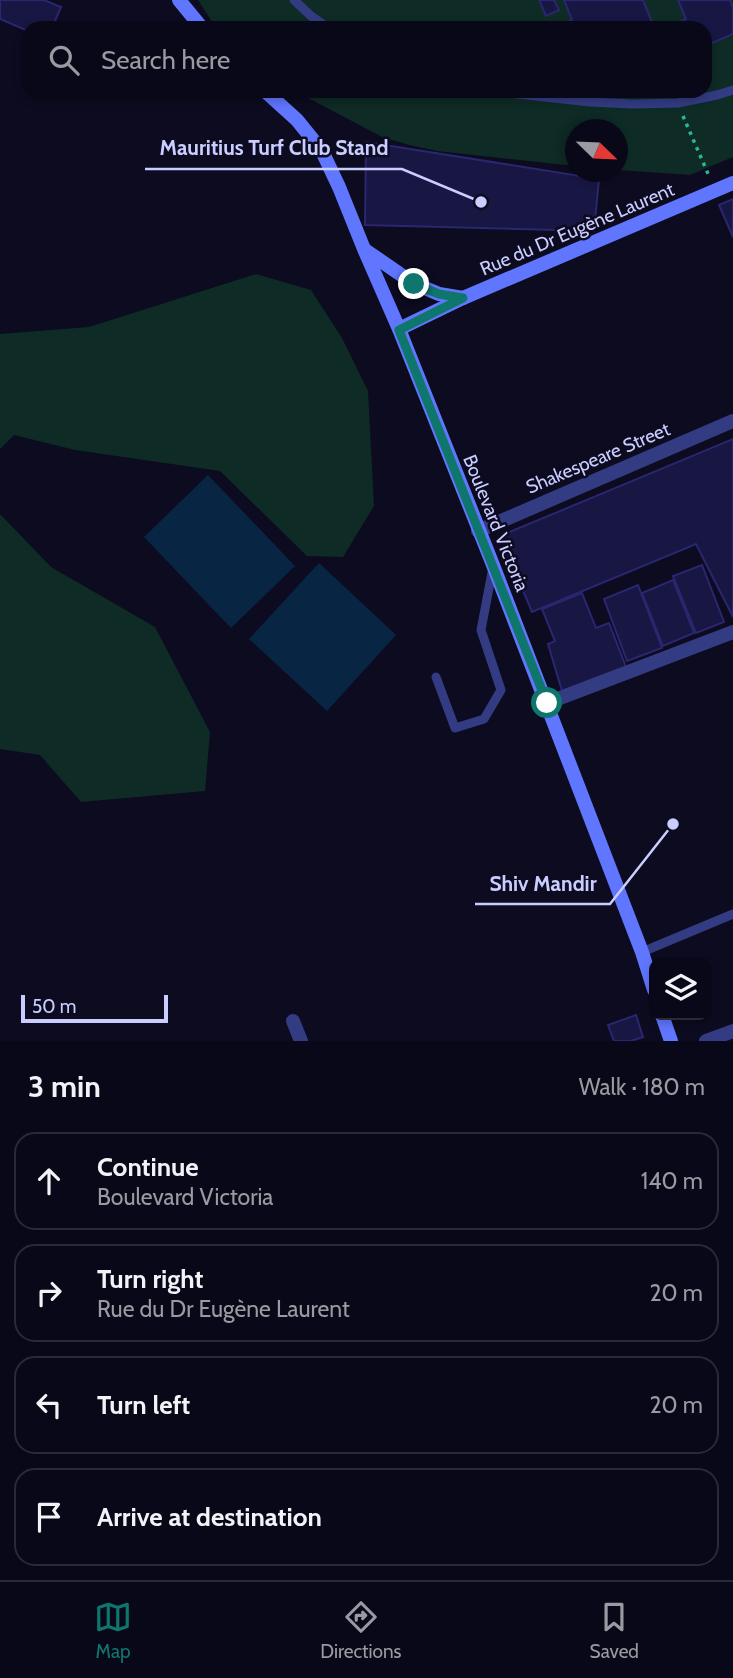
<!DOCTYPE html>
<meta charset="utf-8">
<style>
body{margin:0;font-family:Cabin,sans-serif;background:#121121;color:#f1f3f6}
.controls{position:absolute;right:21px;bottom:21px;display:grid;overflow:hidden;border-radius:14px;box-shadow:0 4px 10px #0003}
.controls button{width:63px;height:63px;display:grid;place-items:center;padding:0;border:0;border-bottom:2px solid #292937;background:#090818;color:#f1f3f6;font:35px sans-serif}
.compass{position:absolute;left:565px;top:119px;width:63px;height:63px;border-radius:50%;background:#090818;box-shadow:0 4px 10px #0003;rotate:113deg}
.scale{position:absolute;left:21px;bottom:18px;width:147px;box-sizing:border-box;padding-left:7px;border:4px solid #cacdff;border-top:0;font-size:19px;line-height:24px;white-space:nowrap;color:#cacdff;-webkit-text-stroke:5px #0c0b20;paint-order:stroke}
.stop{position:absolute;width:21px;height:21px;margin:-16px;border:5px solid #0f766e;border-radius:50%;background:#fff}
.stop.end{background:#0f766e;border-color:#fff;box-shadow:0 2px 7px #0008}
.list{margin:0;padding:0;list-style:none}
h2{display:flex;justify-content:space-between;align-items:center;height:91px;margin:0;padding:0 28px;font-size:30px}
h2 small{font-size:23px;font-weight:400;color:#999aa2}
.list li{display:grid;grid-template-columns:46px 1fr auto;gap:21px;align-items:center;box-sizing:border-box;height:98px;margin:0 14px 14px;padding:0 14px;border:2px solid #292937;border-radius:21px}
.list b{display:block;font-size:26px;white-space:nowrap}
.list p{margin:0;font-size:23px;white-space:nowrap;color:#999aa2}
.list em{font-size:23px;font-style:normal;color:#999aa2}
.icon{flex:none;width:38px;height:38px;fill:none;stroke:currentColor;stroke-width:2;stroke-linecap:round;stroke-linejoin:round}
.map{position:relative;flex:none;width:733px;height:1041px;overflow:hidden}
.search{position:absolute;background:#090818;box-shadow:0 4px 10px #0003;left:21px;right:21px;top:21px;height:77px;display:flex;align-items:center;gap:18px;box-sizing:border-box;padding:0 24px;border-radius:21px;color:#999aa2;font-size:26px}
.sheet{height:539px;background:#090818}
nav{display:flex;justify-content:space-around;align-items:center;box-sizing:border-box;height:98px;border-top:2px solid #292937;background:#090818;font-size:19px;color:#999aa2}
nav a{display:grid;justify-items:center;gap:4px}
nav .on{color:#0f766e}
.map>svg:first-child{display:block}
.green{fill:#0e2b25}
.water{fill:#082643}
.building{fill:#181643;stroke:#2a2670;stroke-width:2}
.lines{fill:none;stroke-linecap:round;stroke-linejoin:round}
.path{stroke:#25b899;stroke-width:3.5;stroke-dasharray:3.5 5;stroke-linecap:butt}
.lane{stroke:#333c83;stroke-width:9}
.street{stroke:#333c83;stroke-width:14}
.secondary{stroke:#6176ff;stroke-width:14}
.route{stroke:#0f766e;stroke-width:9}
.labels{text-anchor:middle;dominant-baseline:central;stroke-width:5;stroke-linejoin:round;paint-order:stroke}
.street-label{font-size:19px;fill:#cacdff;stroke:#0c0b20}
.leader{fill:none;stroke:#cacdff;stroke-width:2.5}
.callout-dot{fill:#cacdff;stroke:#0c0b20;stroke-width:2.5}
.callout-label{font-size:21px;text-anchor:middle;font-weight:bold;fill:#cacdff;stroke:#0c0b20;stroke-width:5;stroke-linejoin:round;paint-order:stroke}
</style>
<div class="map">
<svg width="733" height="1041" viewBox="0 0 733 1041">
<rect width="100%" height="100%" fill="#0c0b20"/>
<!-- green -->
<g class="green">
<polygon points="198,0 733,0 733,157 690,175 618,170 618,130 576,130 575,166 437,151 409,145 382,137 295,91 705,91 705,28 216,28"/>
<polygon points="256,274 311,290 342,338 368,391 374,506 343,557 307,556 220,471 75,450 14,435 0,449 0,334 89,327"/>
<polygon points="0,514 51,567 155,627 210,732 205,791 81,802 40,755 0,749"/>
</g>
<!-- water -->
<g class="water">
<polygon points="208,475 295,566 231,628 144,537"/>
<polygon points="319,563 396,635 327,711 249,639"/>
</g>
<!-- building -->
<g class="building">
<polygon points="0,0 44,0 61,7 52,28 28,28 28,31 0,19"/>
<polygon points="539,0 554,0 559,10 546,16"/>
<polygon points="564,0 643,0 654,27 555,28 572,20"/>
<polygon points="678,0 730,0 733,7 733,34 705,46 705,28 679,28 677,23 686,19"/>
<polygon points="366,142 599,179 594,231 365,225"/>
<polygon points="733,199 733,237 719,205"/>
<polygon points="733,439 733,617 696,544 532,612 500,536"/>
<polygon points="702,565 724,622 696,633 673,576"/>
<polygon points="673,580 694,633 663,646 642,593"/>
<polygon points="638,585 662,648 627,661 604,599"/>
<polygon points="582,593 596,628 609,623 626,667 562,691 548,644 555,641 542,609"/>
<polygon points="636,1015 643,1037 631,1041 614,1041 608,1025"/>
</g>
<g class="lines">
<!-- path -->
<polyline class="path" points="683,116 709,176"/>
<!-- lane -->
<g class="lane">
<polyline points="294,0 311,16 328,28"/>
<polyline points="489,91 590,102 633,104 678,103 717,95 733,90"/>
<polyline points="436,677 455,728 484,719 501,690 481,630 493,567"/>
<polyline points="642,952 733,914"/>
</g>
<!-- street -->
<g class="street">
<polyline points="478,531 733,421"/>
<polyline points="547,703 733,632"/>
<polyline points="293,1021 301,1041"/>
<polyline points="706,1041 733,1031"/>
</g>
<!-- secondary -->
<g class="secondary">
<polyline points="179,0 202,28"/>
<polyline points="265,91 297,120 322,151 339,187 364,249 399,329 493,565 642,952 654,990"/>
<polyline points="365,250 413,283 439,294 463,298"/>
<polyline points="399,329 463,298 733,183"/>
<polyline points="662,1015 671,1041"/>
</g>
</g>
<g class="lines">
<!-- route -->
<polyline class="route" points="414,284 439,294 463,298 399,330 547,703"/>
</g>
<g class="labels">
<!-- street labels -->
<g class="street-label">
<text transform="translate(577 229) rotate(-23)">Rue du Dr Eugène Laurent</text>
<text transform="translate(598 458) rotate(-23)">Shakespeare Street</text>
<text transform="translate(496 523) rotate(68)">Boulevard Victoria</text>
</g>
</g>
<!-- callouts -->
<path class="leader" d="M481 202L402 169H145M673 824L610 904H475"/>
<g class="callout-dot">
<circle cx="481" cy="202" r="7"/>
<circle cx="673" cy="824" r="7"/>
</g>
<g class="callout-label">
<text x="274" y="155">Mauritius Turf Club Stand</text>
<text x="543" y="891">Shiv Mandir</text>
</g>
</svg>
<div class="controls">
<button><svg class="icon" aria-label="layers" viewBox="0 0 24 24"><path d="M12 4l9 5-9 5-9-5zM3 14l9 5 9-5"/></svg></button>
</div>
<svg class="compass" viewBox="-18 -18 36 36"><path d="M0-13l5 13h-10z" fill="#e53935"/><path d="M0 13l5-13h-10z" fill="#999aa2"/></svg>
<div class="scale">50 m</div>
<div class="stop" style="left:547px;top:703px"></div>
<div class="stop end" style="left:414px;top:284px"></div>
<div class="search"><svg class="icon" aria-label="search" viewBox="0 0 24 24"><circle cx="10" cy="10" r="6"/><path d="M15 15l6 6"/></svg>Search here</div>
</div>
<section class="sheet">
<h2>3 min<small>Walk · 180 m</small></h2>
<ul class="list">
<li><svg class="icon" aria-label="ahead" viewBox="0 0 24 24"><path d="M12 20V5M6 11l6-6 6 6"/></svg><div><b>Continue</b><p>Boulevard Victoria</p></div><em>140 m</em></li>
<li><svg class="icon" aria-label="right" viewBox="0 0 24 24"><path d="M7 20v-9h11M14 6l5 5-5 5"/></svg><div><b>Turn right</b><p>Rue du Dr Eugène Laurent</p></div><em>20 m</em></li>
<li><svg class="icon" aria-label="left" viewBox="0 0 24 24"><path d="M17 20v-9H6M10 6l-5 5 5 5"/></svg><div><b>Turn left</b></div><em>20 m</em></li>
<li><svg class="icon" aria-label="arrive" viewBox="0 0 24 24"><path d="M6 21V4h12l-3 4 3 4H6"/></svg><div><b>Arrive at destination</b></div></li>
</ul>
</section>
<nav>
<a class="on"><svg class="icon" aria-label="map" viewBox="0 0 24 24"><path d="M3 6l6-2 6 2 6-2v14l-6 2-6-2-6 2zM9 4v14M15 6v14"/></svg>Map</a>
<a><svg class="icon" aria-label="directions" viewBox="0 0 24 24"><path d="M12 3l9 9-9 9-9-9zM9 14v-3h6M13 9l2 2-2 2"/></svg>Directions</a>
<a><svg class="icon" aria-label="saved" viewBox="0 0 24 24"><path d="M7 4h10v16l-5-4-5 4z"/></svg>Saved</a>
</nav>
